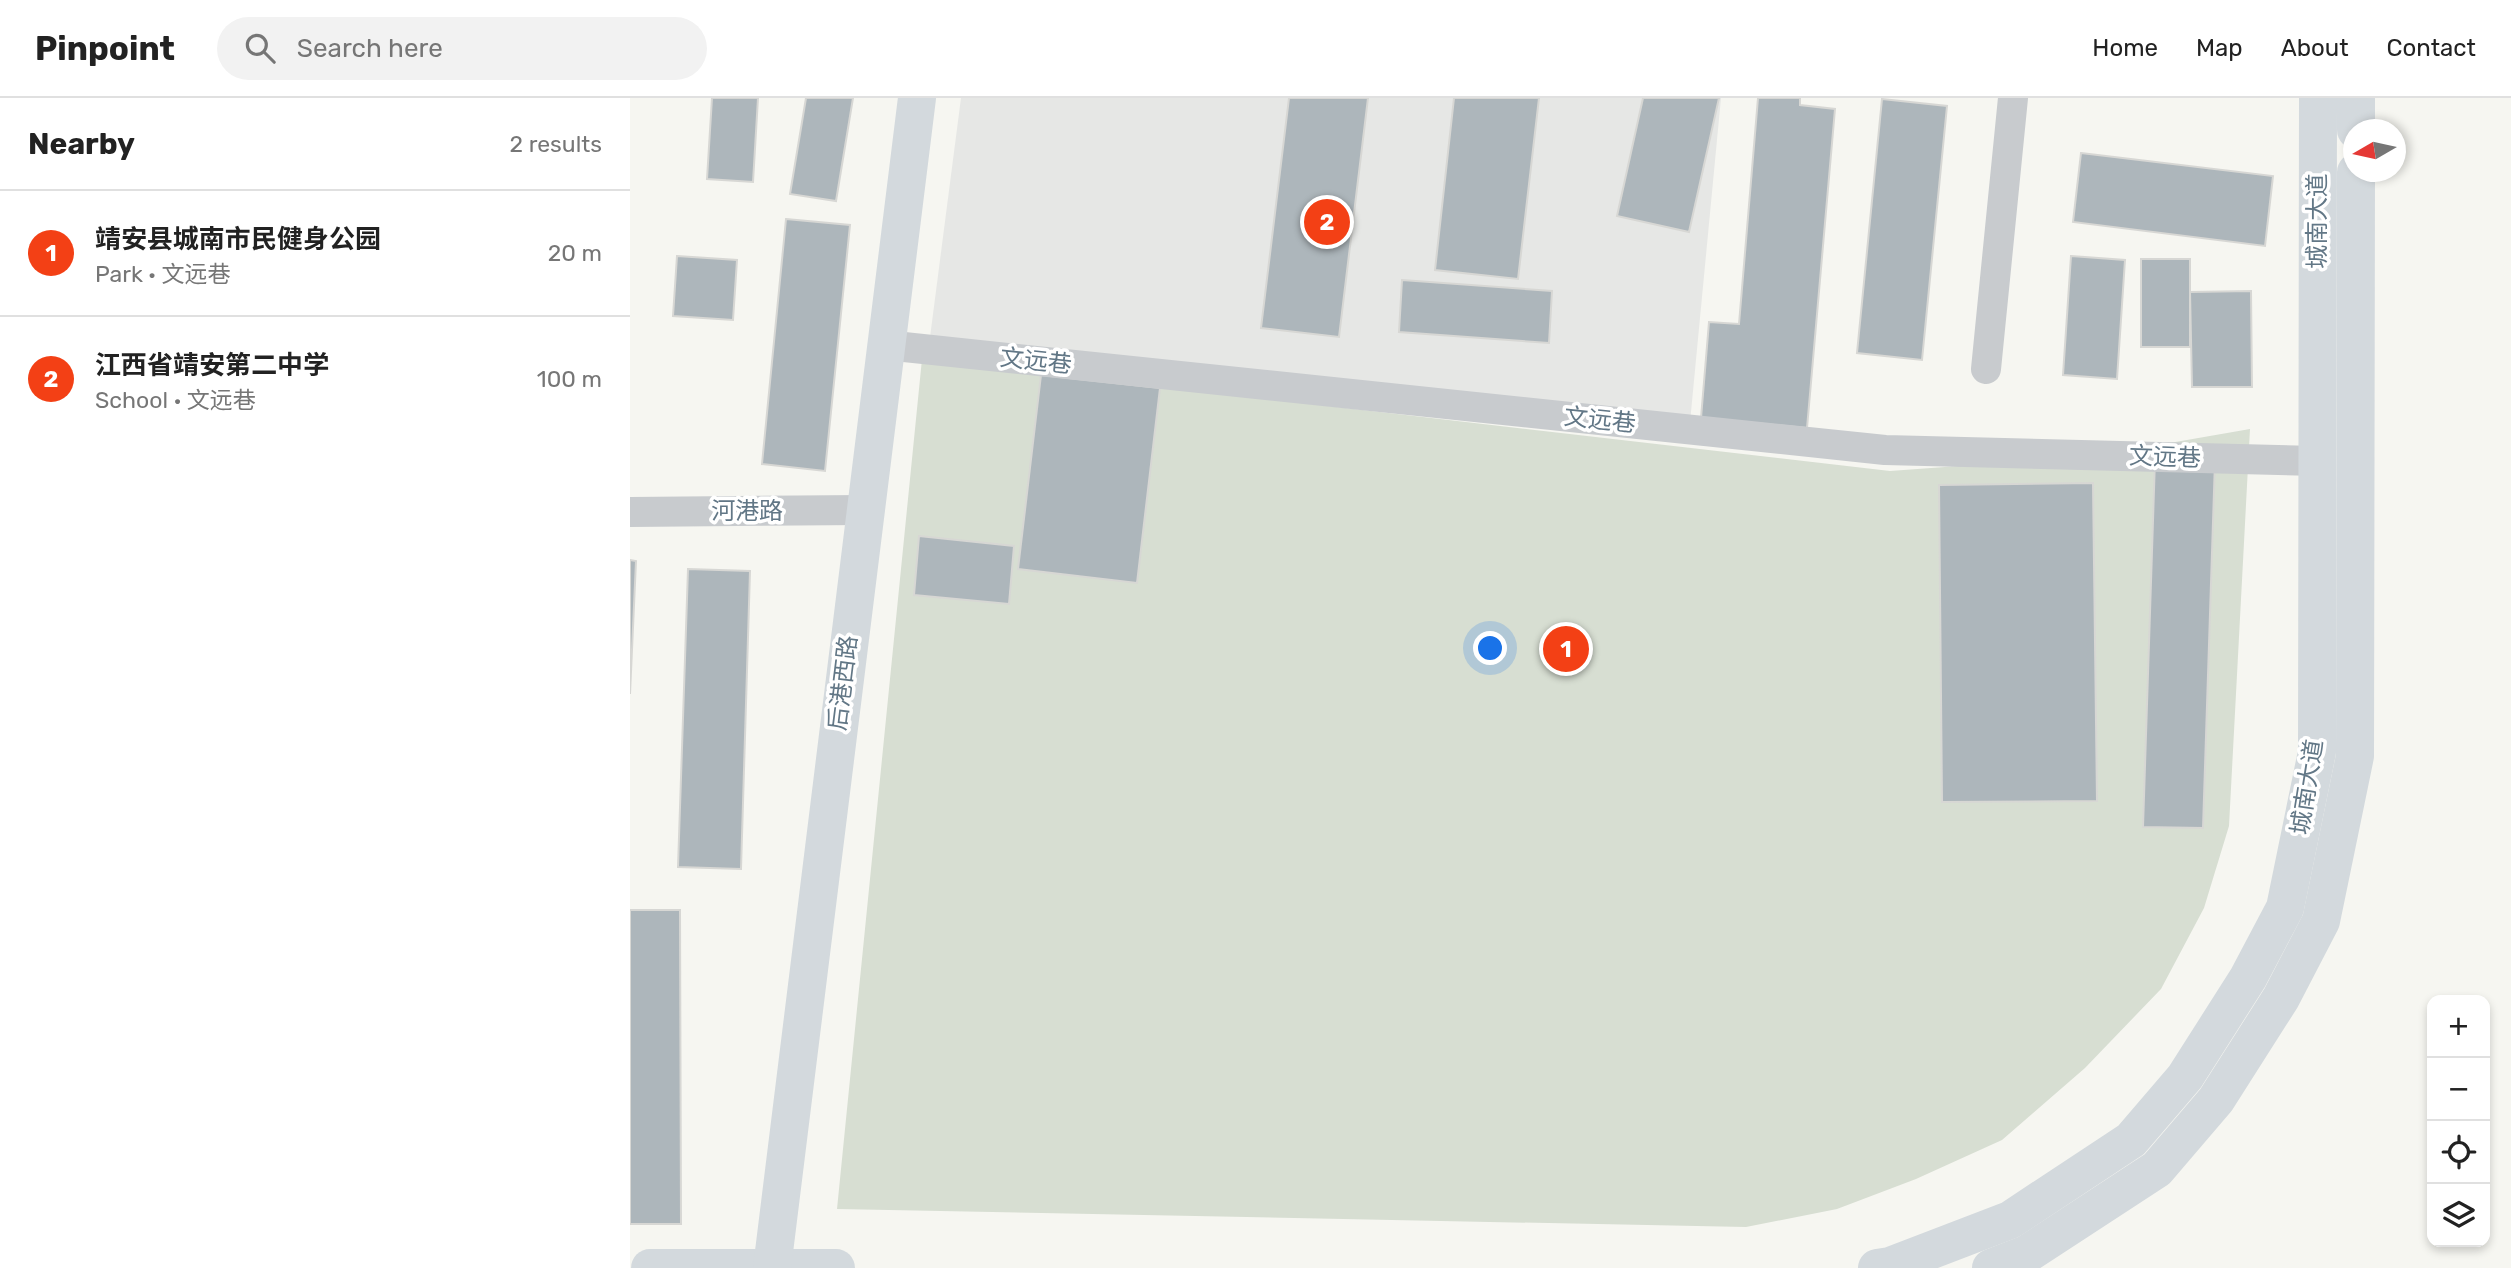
<!DOCTYPE html>
<meta charset="utf-8">
<style>
body{margin:0;font-family:Rubik,"Noto Sans SC",sans-serif;background:#f2f2f2;color:#222}
.controls{position:absolute;right:21px;bottom:21px;display:grid;overflow:hidden;border-radius:14px;box-shadow:0 4px 10px #0003}
.controls button{width:63px;height:63px;display:grid;place-items:center;padding:0;border:0;border-bottom:2px solid #e0e0e0;background:#fff;color:#222;font:35px sans-serif}
.compass{position:absolute;left:1713px;top:21px;width:63px;height:63px;border-radius:50%;background:#fff;box-shadow:0 4px 10px #0003;rotate:261deg}
.you{position:absolute;left:861px;top:551px;width:24px;height:24px;margin:-18px;border:5px solid #fff;border-radius:50%;background:#1a73e8;box-shadow:0 0 0 10px #1a73e833}
.badge{display:grid;place-items:center;width:46px;height:46px;border-radius:50%;background:#f34015;color:#fff;font-size:23px;font-weight:700}
.pin{position:absolute;translate:-50% -50%;border:4px solid #fff;box-shadow:0 2px 7px #0006}
.list{margin:0;padding:0;list-style:none}
h2{display:flex;justify-content:space-between;align-items:center;height:91px;margin:0;padding:0 28px;font-size:30px}
h2 small{font-size:23px;font-weight:400;color:#767676}
.list li{display:grid;grid-template-columns:46px 1fr auto;gap:21px;align-items:center;box-sizing:border-box;height:126px;padding:0 28px;border-top:2px solid #e0e0e0}
.list b{display:block;font-size:26px;white-space:nowrap}
.list p{margin:0;font-size:23px;white-space:nowrap;color:#767676}
.list em{font-size:23px;font-style:normal;color:#767676}
.icon{flex:none;width:38px;height:38px;fill:none;stroke:currentColor;stroke-width:2;stroke-linecap:round;stroke-linejoin:round}
.map{position:relative;flex:none;width:1881px;height:1170px;overflow:hidden}
header{display:flex;align-items:center;gap:42px;box-sizing:border-box;height:98px;padding:0 35px;background:#fff;border-bottom:2px solid #e0e0e0}
header strong{font-size:33px}
nav{display:flex;gap:38px;margin-inline-start:auto;font-size:24px}
.search{width:490px;height:63px;background:#f2f2f2;display:flex;align-items:center;gap:18px;box-sizing:border-box;padding:0 24px;border-radius:38px;color:#767676;font-size:26px}
main{display:flex}
aside{flex:1;background:#fff}
.map>svg:first-child{display:block}
.built{fill:#e6e7e5}
.green{fill:#d7ded2}
.building{fill:#adb6bb;stroke:#d7d7d4;stroke-width:2}
.lines{fill:none;stroke-linecap:round;stroke-linejoin:round}
.street{stroke:#c8cbce;stroke-width:30}
.secondary{stroke:#d3d9dd;stroke-width:38}
.labels{text-anchor:middle;dominant-baseline:central;stroke-width:7;stroke-linejoin:round;paint-order:stroke}
.street-label{font-size:24px;fill:#627786;stroke:#fff}
</style>
<header>
<strong>Pinpoint</strong>
<div class="search"><svg class="icon" aria-label="search" viewBox="0 0 24 24"><circle cx="10" cy="10" r="6"/><path d="M15 15l6 6"/></svg>Search here</div>
<nav><a>Home</a><a>Map</a><a>About</a><a>Contact</a></nav>
</header>
<main>
<aside>
<h2>Nearby<small>2 results</small></h2>
<ul class="list">
<li><span class="badge">1</span><div><b>靖安县城南市民健身公园</b><p>Park · 文远巷</p></div><em>20 m</em></li>
<li><span class="badge">2</span><div><b>江西省靖安第二中学</b><p>School · 文远巷</p></div><em>100 m</em></li>
</ul>
</aside>
<div class="map">
<svg width="1881" height="1170" viewBox="0 0 1881 1170">
<rect width="100%" height="100%" fill="#f6f6f1"/>
<!-- built -->
<polygon class="built" points="331,0 1091,0 1059,335 299,247"/>
<!-- green -->
<polygon class="green" points="292,261 1260,373 1465,358 1620,331 1599,728 1574,810 1531,891 1455,970 1372,1042 1286,1081 1207,1111 1116,1129 207,1111"/>
<!-- building -->
<g class="building">
<polygon points="82,0 128,0 123,84 77,81"/>
<polygon points="176,0 223,0 206,103 160,96"/>
<polygon points="659,0 738,0 709,239 631,230"/>
<polygon points="824,0 909,0 888,181 805,172"/>
<polygon points="1013,0 1089,0 1059,134 987,118"/>
<polygon points="1128,0 1170,0 1170,7 1205,11 1177,330 1071,320 1079,224 1109,226"/>
<polygon points="1252,1 1317,8 1292,262 1227,255"/>
<polygon points="1451,55 1643,78 1635,148 1443,124"/>
<polygon points="156,121 220,127 195,373 132,366"/>
<polygon points="47,158 107,162 103,222 43,218"/>
<polygon points="1441,158 1495,162 1487,281 1433,277"/>
<rect x="1511" y="161" width="49" height="88"/>
<polygon points="772,182 922,193 919,245 769,234"/>
<polygon points="1621,193 1622,289 1562,289 1560,194"/>
<polygon points="411,277 530,290 507,485 388,471"/>
<polygon points="1525,361 1585,363 1573,730 1513,729"/>
<polygon points="1463,385 1467,703 1312,704 1309,387"/>
<polygon points="289,438 384,448 379,506 284,497"/>
<polygon points="0,462 6,463 0,596"/>
<polygon points="58,471 120,473 111,771 48,769"/>
<polygon points="0,812 50,812 51,1126 0,1126"/>
</g>
<g class="lines">
<!-- street -->
<g class="street">
<polyline points="255,247 1255,352 1687,363"/>
<polyline points="1356,271 1383,0"/>
<polyline points="0,414 234,412"/>
</g>
<!-- secondary -->
<g class="secondary">
<polyline points="1726,32 1726,0"/>
<polyline points="20,1170 206,1170"/>
<polyline points="142,1170 287,0"/>
<polyline points="1247,1170 1260,1168 1380,1122 1501,1042 1555,979 1618,880 1655,810 1687,654 1688,0"/>
<polyline points="1361,1170 1397,1156 1527,1071 1586,1002 1651,900 1691,823 1725,658 1726,74"/>
</g>
</g>
<g class="labels">
<!-- street labels -->
<g class="street-label">
<text transform="translate(1687 123) rotate(-90)">城南大道</text>
<text transform="translate(406 263) rotate(6)">文远巷</text>
<text transform="translate(970 322) rotate(6)">文远巷</text>
<text transform="translate(1535 359) rotate(2)">文远巷</text>
<text x="117" y="413">河港路</text>
<text transform="translate(213 585) rotate(-83)">后港西路</text>
<text transform="translate(1677 689) rotate(-81)">城南大道</text>
</g>
</g>
</svg>
<div class="controls">
<button>+</button>
<button>−</button>
<button><svg class="icon" aria-label="locate" viewBox="0 0 24 24"><circle cx="12" cy="12" r="6"/><path d="M12 2v4M12 18v4M2 12h4M18 12h4"/></svg></button>
<button><svg class="icon" aria-label="layers" viewBox="0 0 24 24"><path d="M12 4l9 5-9 5-9-5zM3 14l9 5 9-5"/></svg></button>
</div>
<svg class="compass" viewBox="-18 -18 36 36"><path d="M0-13l5 13h-10z" fill="#e53935"/><path d="M0 13l5-13h-10z" fill="#767676"/></svg>
<div class="you"></div>
<div class="pin badge" style="left:936px;top:551px">1</div>
<div class="pin badge" style="left:697px;top:124px">2</div>
</div>
</main>
